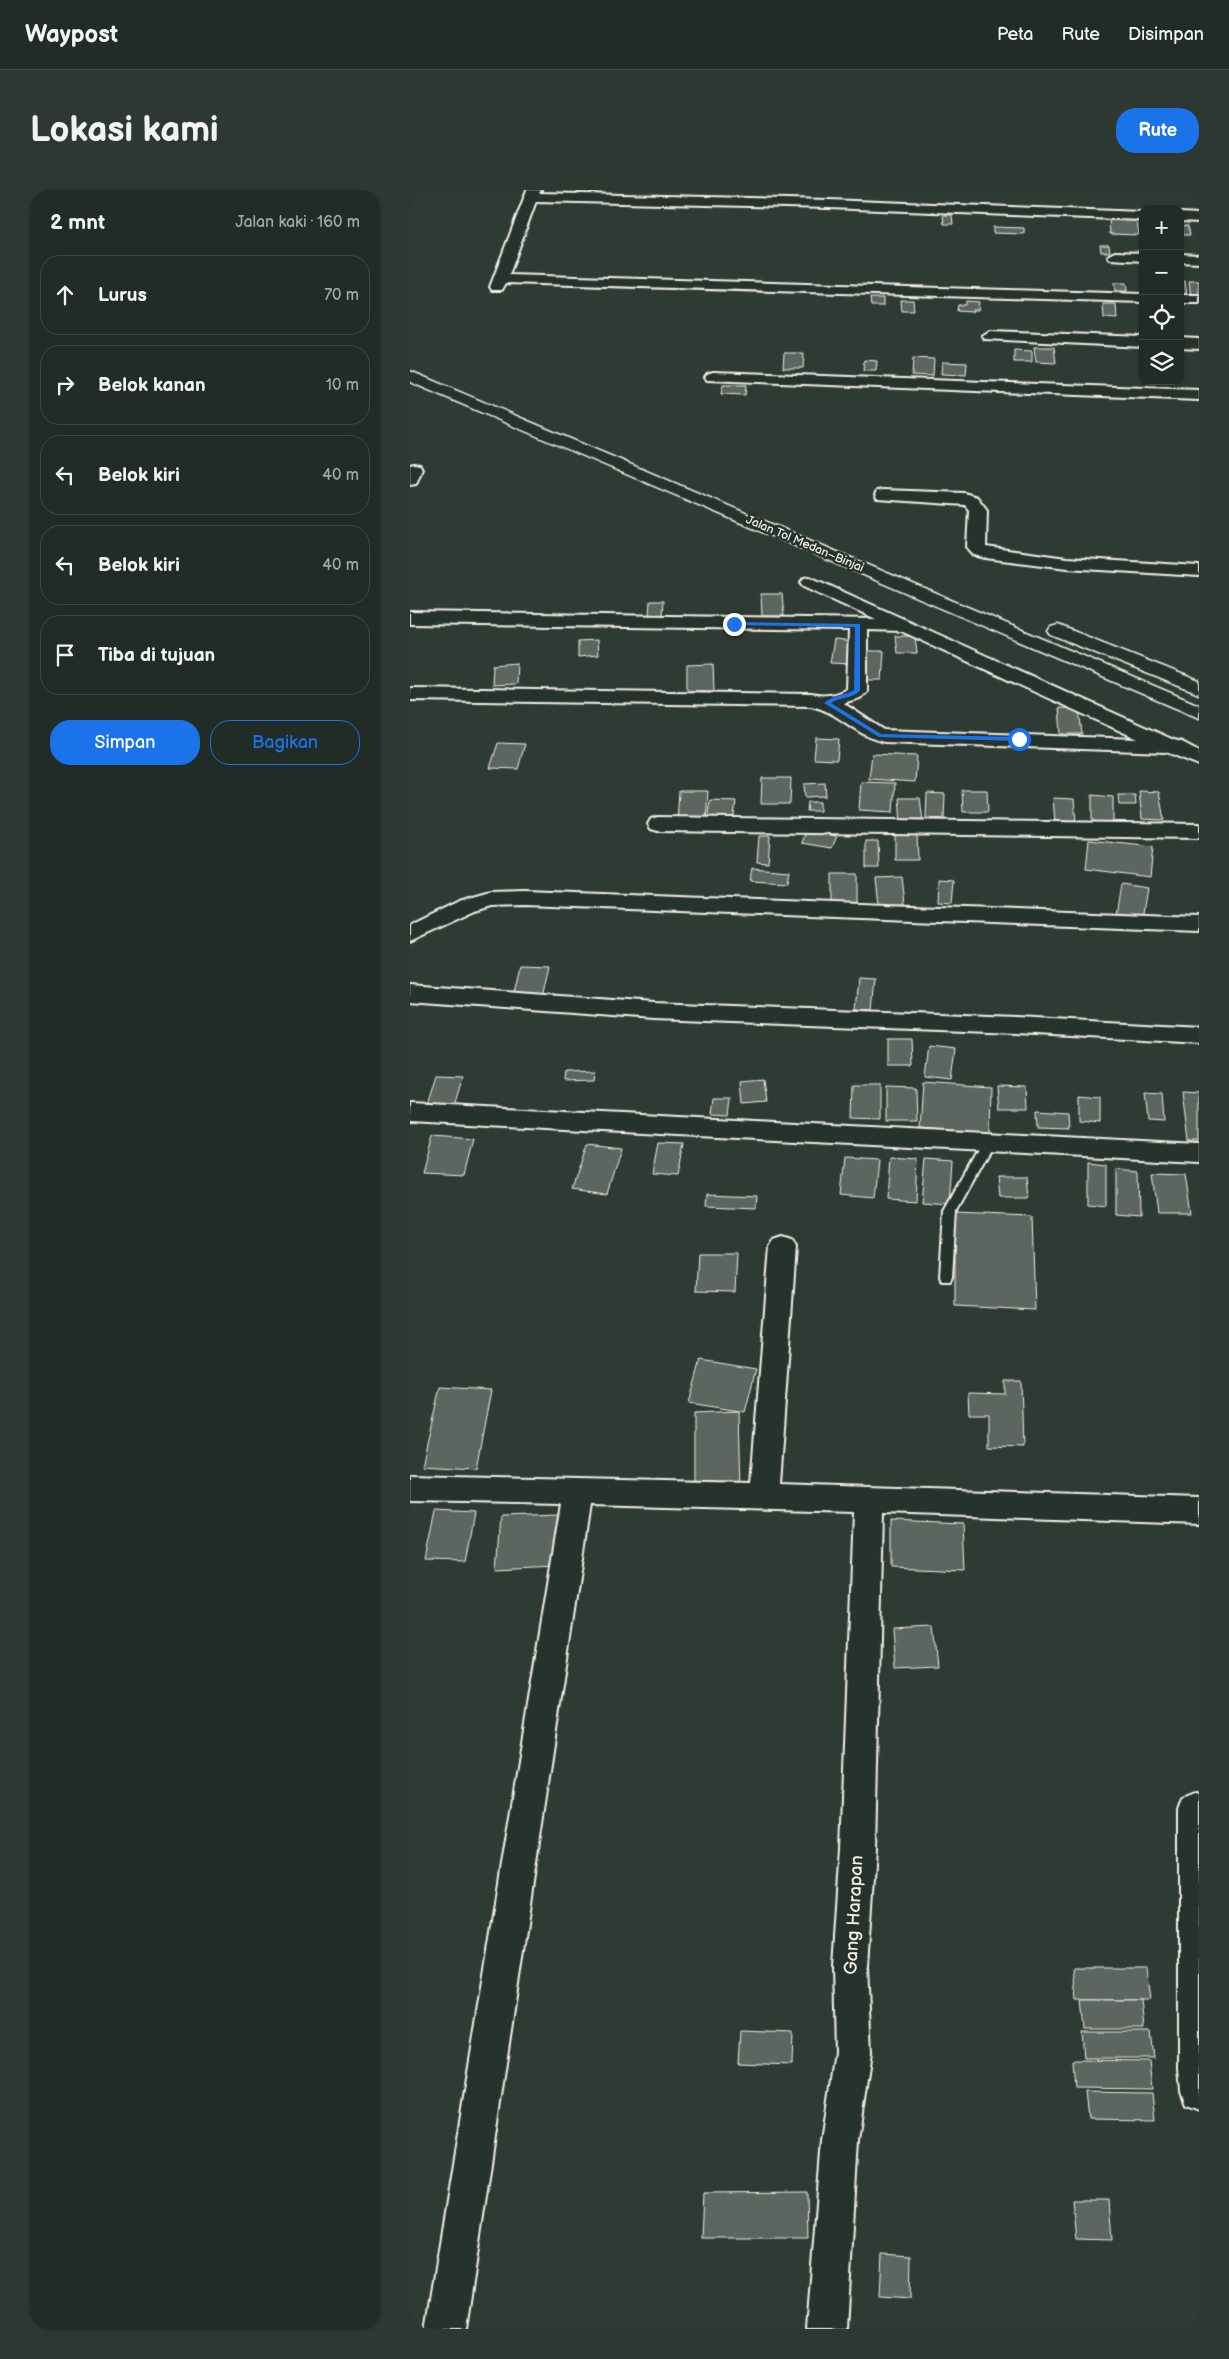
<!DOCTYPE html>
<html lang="id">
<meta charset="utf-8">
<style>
body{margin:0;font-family:"Balsamiq Sans",sans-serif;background:#2e3833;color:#f1f3f6}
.controls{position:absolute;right:15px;top:15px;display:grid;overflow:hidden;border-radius:10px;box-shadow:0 1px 4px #0004}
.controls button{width:45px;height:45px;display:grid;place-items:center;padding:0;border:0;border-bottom:1px solid #3f4844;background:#222c27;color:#f1f3f6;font:25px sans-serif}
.stop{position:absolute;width:15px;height:15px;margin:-11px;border:4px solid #1a73e8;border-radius:50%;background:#fff}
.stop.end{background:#1a73e8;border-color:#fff;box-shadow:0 1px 5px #0008}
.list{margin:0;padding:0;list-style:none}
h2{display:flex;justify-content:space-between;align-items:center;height:65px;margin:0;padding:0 20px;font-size:21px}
h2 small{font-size:16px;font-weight:400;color:#a2a7a7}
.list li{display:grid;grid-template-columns:32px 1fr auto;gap:15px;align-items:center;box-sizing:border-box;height:80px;margin:0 10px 10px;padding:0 10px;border:1px solid #3f4844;border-radius:20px}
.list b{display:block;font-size:19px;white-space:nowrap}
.list em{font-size:16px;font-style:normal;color:#a2a7a7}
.actions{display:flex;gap:10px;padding:15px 20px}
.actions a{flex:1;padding:11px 0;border:1px solid #1a73e8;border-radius:20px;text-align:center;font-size:18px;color:#1a73e8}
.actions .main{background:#1a73e8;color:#fff}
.icon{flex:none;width:28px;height:28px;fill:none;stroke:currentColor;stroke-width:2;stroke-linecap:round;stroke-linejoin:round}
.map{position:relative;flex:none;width:789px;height:2139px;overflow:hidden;border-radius:20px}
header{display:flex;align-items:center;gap:30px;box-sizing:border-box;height:70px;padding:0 25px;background:#222c27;border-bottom:1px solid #3f4844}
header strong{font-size:24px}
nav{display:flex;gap:28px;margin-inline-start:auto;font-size:18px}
.intro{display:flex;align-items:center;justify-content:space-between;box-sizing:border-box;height:120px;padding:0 30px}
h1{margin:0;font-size:35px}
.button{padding:12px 22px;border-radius:20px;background:#1a73e8;color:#fff;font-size:18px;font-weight:700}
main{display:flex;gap:30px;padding:0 30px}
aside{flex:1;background:#222c27;border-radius:20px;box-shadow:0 1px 4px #0004}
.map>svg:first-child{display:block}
.building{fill:#5c655e;stroke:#f4f1e8}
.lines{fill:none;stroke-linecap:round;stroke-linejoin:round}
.lane-casing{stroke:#f4f1e8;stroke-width:4}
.street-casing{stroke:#f4f1e8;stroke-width:4}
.highway-casing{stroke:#f4f1e8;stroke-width:3}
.lane{fill:#26332d;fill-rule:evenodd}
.street{fill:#26332d;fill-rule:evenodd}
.highway{fill:#26332d;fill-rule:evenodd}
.route{fill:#1a73e8}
.labels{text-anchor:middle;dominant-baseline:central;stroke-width:5;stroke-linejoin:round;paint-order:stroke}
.far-street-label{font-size:12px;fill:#f4f1e8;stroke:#26332d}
.near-street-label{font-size:18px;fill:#f4f1e8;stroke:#26332d}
</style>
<header>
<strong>Waypost</strong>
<nav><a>Peta</a><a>Rute</a><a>Disimpan</a></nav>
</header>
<div class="intro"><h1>Lokasi kami</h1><a class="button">Rute</a></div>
<main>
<aside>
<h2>2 mnt<small>Jalan kaki · 160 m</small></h2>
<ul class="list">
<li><svg class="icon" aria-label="ahead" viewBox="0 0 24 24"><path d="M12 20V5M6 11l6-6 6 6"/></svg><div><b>Lurus</b></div><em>70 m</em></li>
<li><svg class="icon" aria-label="right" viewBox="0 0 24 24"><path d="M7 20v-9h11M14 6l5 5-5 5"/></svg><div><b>Belok kanan</b></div><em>10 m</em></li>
<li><svg class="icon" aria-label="left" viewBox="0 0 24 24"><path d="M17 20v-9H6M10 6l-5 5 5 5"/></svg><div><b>Belok kiri</b></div><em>40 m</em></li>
<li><svg class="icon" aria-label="left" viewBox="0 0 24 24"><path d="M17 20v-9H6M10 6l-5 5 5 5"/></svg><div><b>Belok kiri</b></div><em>40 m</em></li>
<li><svg class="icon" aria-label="arrive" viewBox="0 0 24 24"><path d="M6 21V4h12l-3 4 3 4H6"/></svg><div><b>Tiba di tujuan</b></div></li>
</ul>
<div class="actions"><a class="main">Simpan</a><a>Bagikan</a></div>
</aside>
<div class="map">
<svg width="789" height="2139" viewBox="0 0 789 2139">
<rect width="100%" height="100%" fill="#2e3b34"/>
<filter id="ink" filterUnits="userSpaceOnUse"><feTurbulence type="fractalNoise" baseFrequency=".02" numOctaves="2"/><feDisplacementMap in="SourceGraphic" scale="10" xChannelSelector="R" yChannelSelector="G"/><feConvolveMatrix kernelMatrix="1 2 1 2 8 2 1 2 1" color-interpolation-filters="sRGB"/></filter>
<g filter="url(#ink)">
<!-- building -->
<g class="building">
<polygon points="533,25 542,25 543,34 534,34"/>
<polygon points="699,30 727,31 729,45 700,44"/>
<polygon points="770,35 778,36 780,45 770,45"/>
<polygon points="583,37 614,38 614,44 583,43"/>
<polygon points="690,55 699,55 700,62 691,62"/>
<polygon points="770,91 775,91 777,105 770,105"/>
<polygon points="779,91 789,91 789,108 781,108"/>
<polygon points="704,93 716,93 717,101 705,101"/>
<polygon points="460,108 473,108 473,116 461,116"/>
<polygon points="491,110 503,110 504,121 492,121"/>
<polygon points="556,111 569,112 568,120 563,120 562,122 547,121 548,115 555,115"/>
<polygon points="693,114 706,114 707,129 694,128"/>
<polygon points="624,157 644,157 646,173 626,172"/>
<polygon points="604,160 622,161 622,172 604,172"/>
<polygon points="374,163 394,163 393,178 373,178"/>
<polygon points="503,168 524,169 523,186 502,185"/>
<polygon points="454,170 467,171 466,181 453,181"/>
<polygon points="532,172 557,173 556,185 531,184"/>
<polygon points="313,195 336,195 335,205 311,204"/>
<polygon points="351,404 372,404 374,426 352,426"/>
<polygon points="240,411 253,411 252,425 239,425"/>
<polygon points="485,446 505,446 507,463 487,463"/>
<polygon points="187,450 188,465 168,467 168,451"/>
<polygon points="424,450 445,452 442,474 420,473"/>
<polygon points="457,461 474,461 472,490 454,490"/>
<polygon points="107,473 106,494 82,495 83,475"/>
<polygon points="303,474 304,501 277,501 277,475"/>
<polygon points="649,518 669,519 672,544 651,544"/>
<polygon points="406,548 429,549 427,570 404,569"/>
<polygon points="88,553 115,554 108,579 80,578"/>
<polygon points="462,564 507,566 505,592 459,589"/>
<polygon points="352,588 381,588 380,614 351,614"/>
<polygon points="451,592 485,593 483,622 449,620"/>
<polygon points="415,593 416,606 395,607 394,594"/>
<polygon points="552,600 577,600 578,622 553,622"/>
<polygon points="269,601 298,601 296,632 267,632"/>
<polygon points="729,601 749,602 754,630 732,629"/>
<polygon points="517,603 535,604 534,629 516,628"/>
<polygon points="682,605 703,607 703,633 682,631"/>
<polygon points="708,605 725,605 726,615 709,615"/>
<polygon points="489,608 510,608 513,632 491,633"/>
<polygon points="643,608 664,609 666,633 645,632"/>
<polygon points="300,610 326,611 323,633 297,631"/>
<polygon points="398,612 410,612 410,621 397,621"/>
<polygon points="396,641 427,646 422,658 392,653"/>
<polygon points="485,645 507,645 508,670 485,670"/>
<polygon points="349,646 360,646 358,673 347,672"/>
<polygon points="679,650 743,657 740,687 676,679"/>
<polygon points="456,651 468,651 469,678 456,678"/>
<polygon points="342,678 379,681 377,693 340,691"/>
<rect x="422" y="684" width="25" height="30"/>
<polygon points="492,687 495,714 469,715 466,688"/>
<polygon points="529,689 544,690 542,713 528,712"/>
<polygon points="711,694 737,698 732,729 706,725"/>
<polygon points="110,775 140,776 133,807 103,806"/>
<polygon points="449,788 466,789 463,820 446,819"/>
<polygon points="478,849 502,849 503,876 478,876"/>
<polygon points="519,856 546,859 542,890 515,887"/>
<polygon points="185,881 184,890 153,891 154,882"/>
<polygon points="26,885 53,886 44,916 17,914"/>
<polygon points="353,889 356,912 334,914 332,891"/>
<polygon points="513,892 581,897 580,943 510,938"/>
<polygon points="444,895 470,895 470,929 443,928"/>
<polygon points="587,896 617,897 618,918 589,918"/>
<polygon points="476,897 506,898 507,931 476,931"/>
<polygon points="773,902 789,903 789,951 779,951"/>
<polygon points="735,903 752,904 754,932 738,931"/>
<polygon points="669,905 690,907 690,933 669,931"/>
<polygon points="304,908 322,908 320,925 302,924"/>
<polygon points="627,920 658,922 659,938 628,937"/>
<polygon points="22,946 63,949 54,985 12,983"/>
<polygon points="248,953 274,954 268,986 242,984"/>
<polygon points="177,954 211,958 197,1004 162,999"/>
<polygon points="479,967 508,969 506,1011 476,1009"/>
<polygon points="435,968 467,970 463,1008 431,1005"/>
<polygon points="516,969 543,971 540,1014 512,1012"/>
<polygon points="678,972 696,974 696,1016 678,1014"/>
<polygon points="706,979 728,981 729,1027 706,1025"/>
<polygon points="742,983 776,984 782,1023 747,1023"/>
<polygon points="586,987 617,987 619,1008 588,1008"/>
<polygon points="297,1004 347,1006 346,1018 296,1016"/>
<polygon points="545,1024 622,1027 625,1120 545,1116"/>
<polygon points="288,1063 327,1063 325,1102 286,1101"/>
<polygon points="291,1170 346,1179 335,1222 279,1213"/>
<polygon points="595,1191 611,1191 613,1257 579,1256 579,1224 559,1224 558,1203 595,1204"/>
<polygon points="30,1197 81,1200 66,1278 12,1275"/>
<polygon points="329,1221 331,1300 284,1301 284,1223"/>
<polygon points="26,1321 64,1323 55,1372 16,1371"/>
<polygon points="149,1325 146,1375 87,1378 91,1327"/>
<polygon points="481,1331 553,1334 555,1380 481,1377"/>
<polygon points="524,1437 528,1476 485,1478 482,1439"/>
<polygon points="664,1778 736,1778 740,1810 667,1810"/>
<polygon points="672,1810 731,1810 734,1839 675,1839"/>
<polygon points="330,1841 383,1843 382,1875 328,1873"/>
<polygon points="672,1842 741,1842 744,1868 674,1868"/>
<polygon points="662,1870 739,1871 742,1899 664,1898"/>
<polygon points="675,1902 742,1903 745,1930 678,1929"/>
<polygon points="397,2002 398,2048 291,2048 293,2003"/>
<polygon points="662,2010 699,2010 702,2050 666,2049"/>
<polygon points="472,2064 501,2066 500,2109 470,2107"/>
</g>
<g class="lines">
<!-- lane casing -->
<g class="lane-casing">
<polygon id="lane" points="577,950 583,954 546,1021 542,1087 540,1091 532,1091 530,1087 534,1021 573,951"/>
</g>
<!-- street casing -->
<g class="street-casing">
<g id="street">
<polygon points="117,0 131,0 129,3 418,10 733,22 733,30 418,18 126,11 99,85 733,104 733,112 96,93 92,100 82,100 80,97"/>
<polygon points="770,23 789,24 789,32 770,31"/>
<polygon points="705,62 733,63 733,71 700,69 698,66"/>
<polygon points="770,64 789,65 789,73 770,72"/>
<rect x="770" y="105" width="19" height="8"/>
<polygon points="580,141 733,147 733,157 575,149 572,146"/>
<polygon points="770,148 789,149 789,159 770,158"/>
<polygon points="303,182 789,200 789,210 297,190 295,187 297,184"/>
<polygon points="4,274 10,275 12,279 6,294 0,295 0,275"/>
<polygon points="473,300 554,303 567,307 577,320 576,357 657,368 789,376 789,386 657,378 575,368 564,365 557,357 559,320 555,315 467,309 465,305 467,301"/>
<path d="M400,387l364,163 8,2 17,9v14l-33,-13 -282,-10c-28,-6 -45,-30 -73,-36l-401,-6v-12l401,6c12,3 25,1 36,-5l2,-59 -439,-6v-12l466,7 -72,-33 -3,-4 3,-4zM457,440l34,1 237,108 -254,-9 -41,-27 17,-5 7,-7z"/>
<polygon points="248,627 789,634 789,648 248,641 241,639 238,634 241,629"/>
<polygon points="115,701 789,727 789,741 115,715 82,716 65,721 0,751 0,735 49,711 81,702"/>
<polygon points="0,795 243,813 606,827 789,837 789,853 606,843 243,829 0,811"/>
<polygon points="0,913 789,954 789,972 0,931"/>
<polygon points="373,1047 382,1050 386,1057 369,1294 789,1308 789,1334 473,1323 465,1658 457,1776 461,1862 448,1950 437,2139 397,2139 412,1950 425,1862 423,1776 431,1658 444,1322 180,1315 56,2139 16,2139 151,1314 0,1311 0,1285 341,1293 360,1057 364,1050"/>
<polygon points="785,1602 789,1603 789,1919 776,1914 771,1901 769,1878 769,1618 773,1607"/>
</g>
</g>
<!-- highway casing -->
<g class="highway-casing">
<g id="highway">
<polygon points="0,181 789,515 789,528 0,192"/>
<polygon points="648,435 789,491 789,504 641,445 638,441 641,437"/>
</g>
</g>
<!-- lane -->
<use href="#lane" class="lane"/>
<!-- street -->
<use href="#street" class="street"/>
<!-- highway -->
<use href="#highway" class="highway"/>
</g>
</g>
<!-- route -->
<path class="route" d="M324,432l126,2v67c-9,8 -20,6 -29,12l50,31 138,3 3,2 -3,2 -140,-4 -55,-34c9,-8 20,-7 30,-13l1,-63 -123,-2z"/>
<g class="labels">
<!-- far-street labels -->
<g class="far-street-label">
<text transform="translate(395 354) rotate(23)">Jalan Tol Medan–Binjai</text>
</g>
<!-- near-street labels -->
<g class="near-street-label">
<text transform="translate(444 1725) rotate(-87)">Gang Harapan</text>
</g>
</g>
</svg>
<div class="controls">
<button>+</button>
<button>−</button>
<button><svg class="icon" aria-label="locate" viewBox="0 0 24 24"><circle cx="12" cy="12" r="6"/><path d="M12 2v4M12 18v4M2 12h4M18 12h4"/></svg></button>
<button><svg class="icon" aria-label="layers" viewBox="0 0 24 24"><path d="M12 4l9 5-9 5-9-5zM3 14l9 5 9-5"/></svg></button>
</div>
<div class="stop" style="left:609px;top:549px"></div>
<div class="stop end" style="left:324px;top:434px"></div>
</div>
</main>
